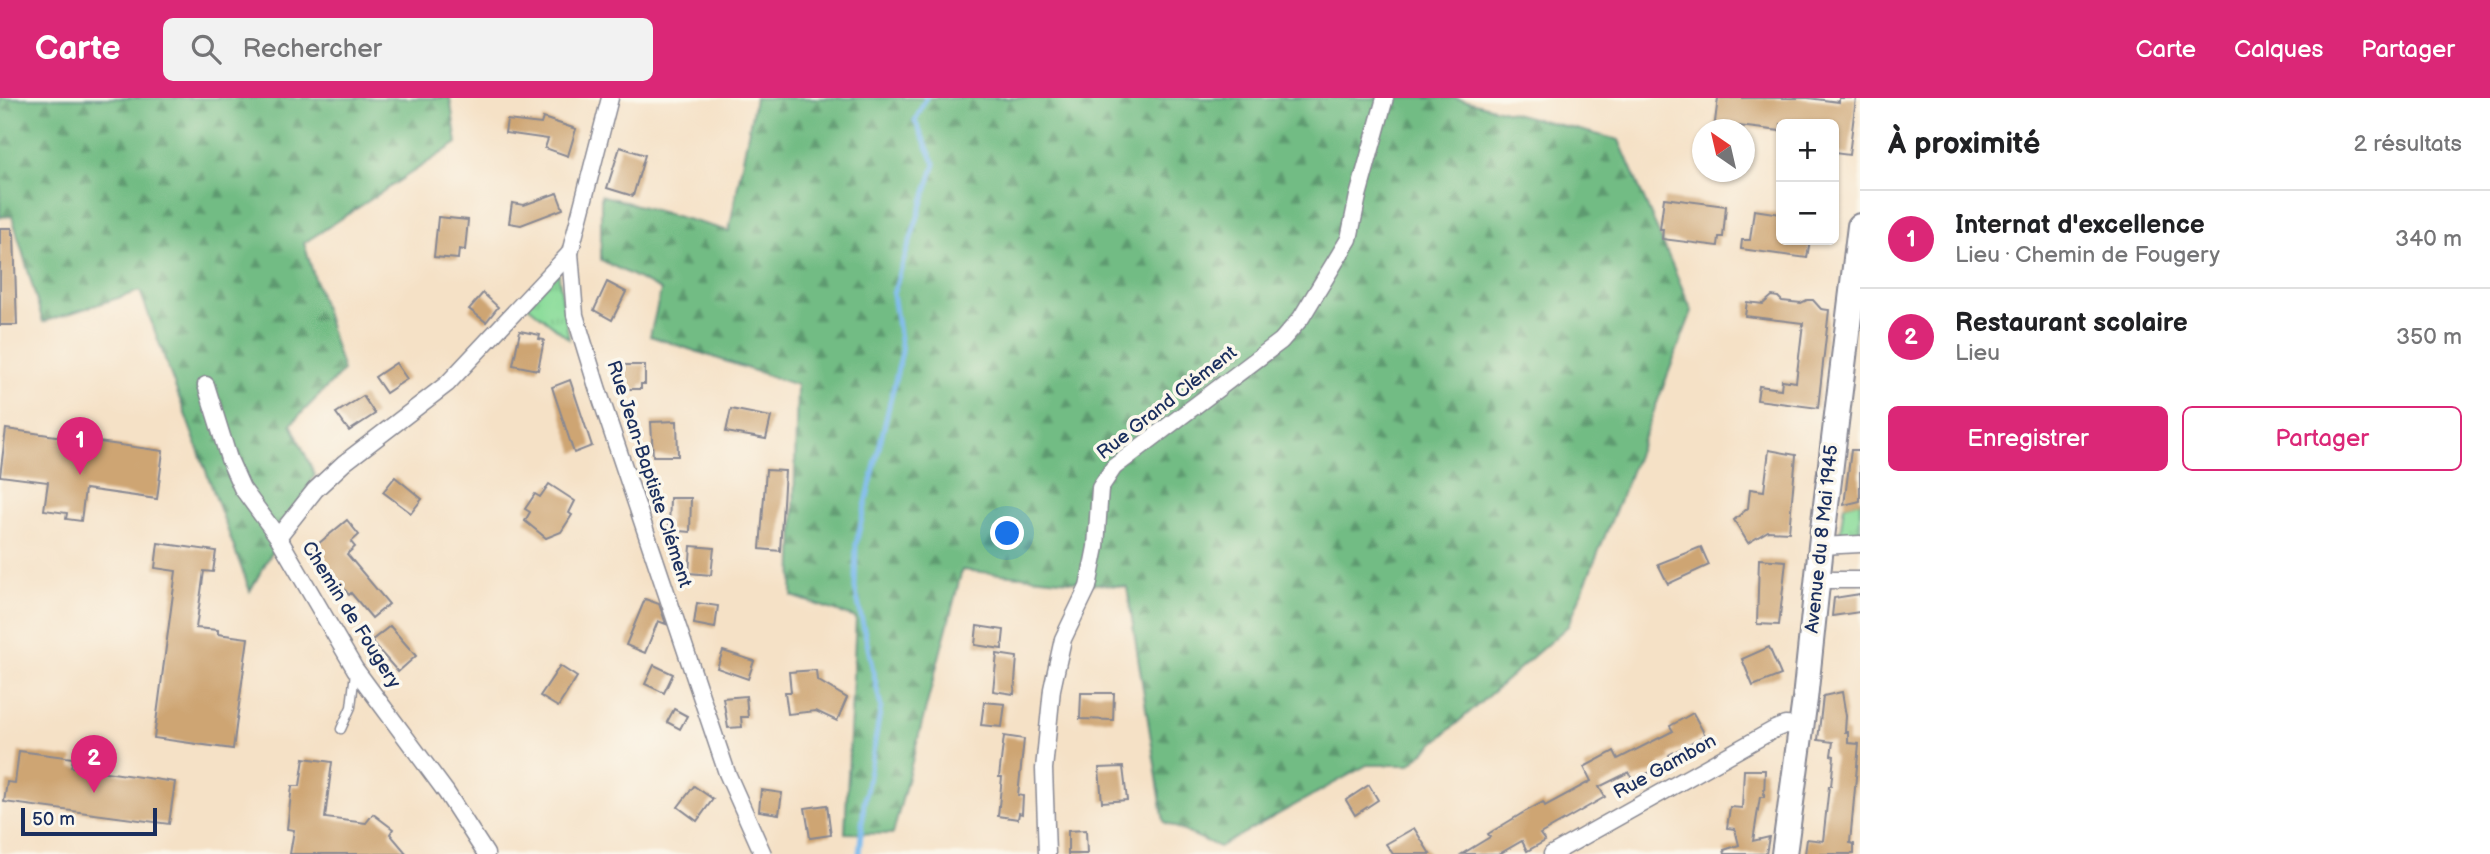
<!DOCTYPE html>
<html lang="fr">
<meta charset="utf-8">
<style>
body{margin:0;font-family:"Balsamiq Sans",sans-serif;background:#f2f2f2;color:#202124}
.controls{position:absolute;right:21px;top:21px;display:grid;overflow:hidden;border-radius:10px;box-shadow:0 2px 5px #0004}
.controls button{width:63px;height:63px;display:grid;place-items:center;padding:0;border:0;border-bottom:2px solid #e0e0e0;background:#fff;color:#202124;font:35px sans-serif}
.compass{position:absolute;left:1692px;top:21px;width:63px;height:63px;border-radius:50%;background:#fff;box-shadow:0 2px 5px #0004;rotate:326deg}
.scale{position:absolute;left:21px;bottom:18px;width:136px;box-sizing:border-box;padding-left:7px;border:4px solid #1b2f5e;border-top:0;font-size:19px;line-height:24px;white-space:nowrap;color:#1b2f5e;-webkit-text-stroke:5px #fbf7ec;paint-order:stroke}
.you{position:absolute;left:1008px;top:436px;width:24px;height:24px;margin:-18px;border:5px solid #fff;border-radius:50%;background:#1a73e8;box-shadow:0 0 0 10px #1a73e833}
.badge{display:grid;place-items:center;width:46px;height:46px;border-radius:50%;background:#db2777;color:#fff;font-size:23px;font-weight:700}
.pin{position:absolute;translate:-50% -58px;filter:drop-shadow(0 2px 4px #0008)}
.pin::after{content:'';position:absolute;top:37px;width:24px;height:21px;background:inherit;clip-path:polygon(0 0,100% 0,50% 100%)}
.list{margin:0;padding:0;list-style:none}
h2{display:flex;justify-content:space-between;align-items:center;height:91px;margin:0;padding:0 28px;font-size:30px}
h2 small{font-size:23px;font-weight:400;color:#757577}
.list li{display:grid;grid-template-columns:46px 1fr auto;gap:21px;align-items:center;box-sizing:border-box;height:98px;padding:0 28px;border-top:2px solid #e0e0e0}
.list b{display:block;font-size:26px;white-space:nowrap}
.list p{margin:0;font-size:23px;white-space:nowrap;color:#757577}
.list em{font-size:23px;font-style:normal;color:#757577}
.actions{display:flex;gap:14px;padding:21px 28px}
.actions a{flex:1;padding:16px 0;border:2px solid #db2777;border-radius:10px;text-align:center;font-size:24px;color:#db2777}
.actions .main{background:#db2777;color:#fff}
.icon{flex:none;width:38px;height:38px;fill:none;stroke:currentColor;stroke-width:2;stroke-linecap:round;stroke-linejoin:round}
.map{position:relative;flex:none;width:1860px;height:756px;overflow:hidden}
header{display:flex;align-items:center;gap:42px;box-sizing:border-box;height:98px;padding:0 35px;background:#db2777;color:#fff}
header strong{font-size:33px}
nav{display:flex;gap:38px;margin-inline-start:auto;font-size:24px}
.search{width:490px;height:63px;background:#f2f2f2;display:flex;align-items:center;gap:18px;box-sizing:border-box;padding:0 24px;border-radius:10px;color:#757577;font-size:26px}
main{display:flex}
aside{flex:1;background:#fff}
.map>svg:first-child{display:block}
.grass{fill:url(#grass-tufts);stroke:#54867d;stroke-width:2}
.forest{fill:url(#forest-firs);stroke:#467671;stroke-width:2}
.lines{fill:none;stroke-linecap:round;stroke-linejoin:round}
.stream{stroke:#77b8ec;stroke-width:5}
.building{fill:#cea573}
.service-casing{stroke:#888892;stroke-width:11}
.minor-casing{stroke:#888892;stroke-width:19}
.primary-casing{stroke:#888892;stroke-width:28}
.service{stroke:#fff;stroke-width:8}
.minor{stroke:#fff;stroke-width:16}
.primary{stroke:#fff;stroke-width:24}
.labels{text-anchor:middle;dominant-baseline:central;stroke-width:7;stroke-linejoin:round;paint-order:stroke}
.street-label{font-size:19px;fill:#1b2f5e;stroke:#fbf7ec}
</style>
<header>
<strong>Carte</strong>
<div class="search"><svg class="icon" aria-label="search" viewBox="0 0 24 24"><circle cx="10" cy="10" r="6"/><path d="M15 15l6 6"/></svg>Rechercher</div>
<nav><a>Carte</a><a>Calques</a><a>Partager</a></nav>
</header>
<main>
<div class="map">
<svg width="1860" height="756" viewBox="0 0 1860 756">
<defs>
<pattern id="grass-tufts" width="24" height="20" patternUnits="userSpaceOnUse" patternTransform="scale(1.75)"><rect width="24" height="20" fill="#8edd9c"/><path d="M3 7l-1-3M5 7V3M7 7l1-3M15 17l-1-3M17 17v-4M19 17l1-3" fill="none" stroke="#7abe89"/></pattern>
<pattern id="forest-firs" width="22" height="20" patternUnits="userSpaceOnUse" patternTransform="scale(1.75)"><rect width="22" height="20" fill="#72bc84"/><path d="M5 1l3.5 6h-7zM16 11l3.5 6h-7z" fill="#5d996f"/></pattern>
</defs>
<rect width="100%" height="100%" fill="#fbf7ec"/>
<filter id="ink" filterUnits="userSpaceOnUse"><feTurbulence type="fractalNoise" baseFrequency=".0143" numOctaves="2"/><feDisplacementMap in="SourceGraphic" scale="14" xChannelSelector="R" yChannelSelector="G"/><feConvolveMatrix kernelMatrix="1 2 1 2 8 2 1 2 1" color-interpolation-filters="sRGB"/></filter>
<filter id="wash" filterUnits="userSpaceOnUse"><feTurbulence type="fractalNoise" baseFrequency=".00686" numOctaves="4" result="noise"/><feDisplacementMap in="SourceGraphic" scale="28" xChannelSelector="R" yChannelSelector="G"/><feGaussianBlur stdDeviation="1.57" result="paint"/><feColorMatrix in="noise" values="0 0 0 0 0 0 0 0 0 0 0 0 0 0 0 0 0 1.4 0 .05"/><feComposite in="paint" operator="in"/></filter>
<g filter="url(#wash)">
<rect width="100%" height="100%" fill="#f5e1c6"/>
<!-- grass -->
<g class="grass">
<polygon points="558,174 569,241 527,207"/>
<polygon points="1860,402 1860,435 1840,436 1844,407"/>
</g>
<!-- forest -->
<g class="forest">
<polygon points="0,0 450,0 457,45 304,145 343,273 291,326 315,377 250,493 140,193 43,224 12,118 0,119"/>
<polygon points="755,0 1455,0 1619,42 1692,213 1625,389 1568,528 1409,667 1367,667 1219,749 1164,724 1127,489 962,472 893,736 845,735 856,520 792,498 797,287 650,238 661,192 601,162 601,97 729,133"/>
</g>
<g class="lines">
<!-- stream -->
<polyline class="stream" points="859,756 864,706 881,609 855,490 856,446 902,254 893,196 935,66 915,23 926,0"/>
</g>
<g id="blocks">
<!-- building -->
<g class="building">
<polygon points="1718,0 1808,0 1839,4 1839,0 1856,0 1849,57 1834,55 1836,26 1781,26 1781,33 1739,28 1738,32 1714,32"/>
<polygon points="543,20 576,31 568,58 545,50 548,41 505,35 507,22 541,26"/>
<polygon points="620,49 645,57 633,98 607,90"/>
<polygon points="557,95 563,111 521,127 509,125 512,105 524,107"/>
<polygon points="1664,100 1726,108 1723,139 1719,139 1718,148 1662,141 1663,131 1660,131"/>
<polygon points="1754,112 1781,116 1781,142 1810,142 1807,160 1741,151 1742,142 1750,142"/>
<polygon points="438,119 468,122 465,152 459,151 458,161 434,159"/>
<polygon points="0,130 12,130 12,136 14,136 17,227 0,227"/>
<polygon points="607,184 626,194 612,222 594,212"/>
<polygon points="483,195 498,209 486,224 469,211"/>
<polygon points="1772,198 1778,199 1782,203 1801,205 1807,202 1813,202 1821,211 1829,212 1818,310 1757,302 1759,288 1781,291 1782,282 1796,284 1803,225 1745,218 1747,204 1763,206"/>
<polygon points="520,233 540,237 539,241 544,242 538,272 513,267"/>
<polygon points="396,265 407,281 386,295 375,279"/>
<polygon points="622,267 645,267 645,286 641,286 641,291 622,291"/>
<polygon points="570,282 592,348 574,355 552,289"/>
<polygon points="363,298 375,316 349,333 336,315"/>
<polygon points="731,311 771,319 766,341 726,334"/>
<polygon points="677,323 678,358 653,358 651,324"/>
<polygon points="6,331 163,353 157,401 85,391 81,423 66,421 67,415 44,412 48,384 0,378"/>
<polygon points="1769,352 1796,357 1789,434 1768,433 1748,445 1734,422 1748,410 1750,391 1764,393"/>
<polygon points="1851,352 1860,352 1860,403 1844,407"/>
<polygon points="766,372 785,373 780,453 760,451"/>
<polygon points="395,379 422,401 411,415 383,394"/>
<polygon points="549,386 575,403 569,415 572,417 561,434 546,440 525,423 530,414 525,411 535,396 540,399"/>
<polygon points="670,400 691,400 690,434 669,432"/>
<polygon points="347,422 359,437 351,444 355,449 347,456 389,506 372,520 351,495 349,497 312,451"/>
<polygon points="158,445 216,453 213,474 204,473 196,530 218,532 218,536 248,540 233,651 154,640 176,473 155,470"/>
<polygon points="691,448 714,450 711,477 689,475"/>
<polygon points="1701,449 1709,467 1668,486 1658,466"/>
<polygon points="1759,461 1786,463 1779,527 1757,526"/>
<polygon points="1860,496 1860,514 1832,518 1834,500"/>
<polygon points="645,501 659,506 666,526 658,523 645,555 626,547"/>
<polygon points="697,505 718,508 715,530 694,526"/>
<polygon points="390,528 416,558 398,574 371,543"/>
<polygon points="977,528 1004,532 1002,551 975,547"/>
<polygon points="1769,549 1781,577 1753,588 1742,561"/>
<polygon points="723,553 754,563 748,581 717,570"/>
<polygon points="997,556 1017,559 1014,596 993,593"/>
<polygon points="654,567 673,576 664,595 645,586"/>
<polygon points="560,568 577,579 558,609 540,598"/>
<polygon points="816,572 817,582 847,600 837,623 816,613 788,616 785,594 791,594 789,574"/>
<polygon points="1842,594 1846,618 1845,634 1848,634 1848,645 1859,646 1850,745 1854,746 1854,756 1805,756 1807,741 1823,743 1829,688 1831,688 1834,658 1831,657 1833,644 1818,642 1823,598"/>
<polygon points="1081,595 1114,595 1113,622 1080,621"/>
<polygon points="746,598 748,619 741,619 742,629 728,630 723,600"/>
<polygon points="984,604 1005,606 1002,629 981,627"/>
<polygon points="674,611 687,618 680,631 667,624"/>
<polygon points="1693,615 1705,637 1669,657 1671,661 1659,667 1660,670 1633,682 1629,674 1599,689 1605,699 1540,736 1545,743 1527,753 1522,743 1499,756 1462,756 1490,739 1488,736 1526,713 1543,704 1545,708 1591,683 1584,669 1614,653 1618,661 1673,633 1670,628"/>
<polygon points="1004,638 1024,641 1018,697 1023,698 1022,716 1019,715 1018,721 998,718 1002,679 999,679"/>
<polygon points="19,653 73,660 71,669 175,684 169,726 4,704 7,684 15,685"/>
<polygon points="304,660 332,664 325,720 366,725 373,716 393,731 390,736 407,756 290,756 294,732 287,731 292,688 300,688"/>
<polygon points="1123,669 1127,702 1102,704 1099,670"/>
<polygon points="1744,672 1765,672 1764,699 1760,699 1753,743 1769,739 1766,756 1725,756 1724,752 1739,747 1735,731 1727,730 1730,709 1742,710"/>
<polygon points="1369,687 1378,702 1355,717 1346,702"/>
<polygon points="694,688 713,701 697,723 678,709"/>
<polygon points="761,692 782,695 779,716 759,713"/>
<polygon points="827,707 831,737 810,740 805,710"/>
<polygon points="1414,730 1430,756 1393,756 1386,746"/>
<polygon points="1086,732 1087,756 1068,756 1068,733"/>
</g>
</g>
</g>
<g filter="url(#ink)">
<use href="#blocks" fill-opacity="0" stroke="#888892" stroke-width="2"/>
<g class="lines">
<!-- service casing -->
<g class="service-casing">
<polyline id="service" points="341,631 351,609 355,574"/>
</g>
<!-- minor casing -->
<g class="minor-casing">
<g id="minor">
<polyline points="610,0 570,155 575,217 597,289 727,675 763,756"/>
<polyline points="206,287 229,361 242,390 278,439 355,571 446,694 486,756"/>
<polyline points="278,439 315,392 344,365 447,286 570,155"/>
<polyline points="1821,448 1860,446"/>
<polyline points="1817,482 1860,482"/>
<polyline points="1047,756 1044,671 1052,591 1063,541 1088,489 1096,449 1100,390 1114,369 1281,243 1301,220 1349,141 1358,98 1385,0"/>
<polyline points="1552,756 1775,631 1785,627 1801,628"/>
</g>
</g>
<!-- primary casing -->
<g class="primary-casing">
<polyline id="primary" points="1784,756 1805,601 1821,448 1860,128"/>
</g>
<!-- service -->
<use href="#service" class="service"/>
<!-- minor -->
<use href="#minor" class="minor"/>
<!-- primary -->
<use href="#primary" class="primary"/>
</g>
</g>
<g class="labels">
<!-- street labels -->
<g class="street-label">
<text transform="translate(1167 305) rotate(-38)">Rue Grand Clément</text>
<text transform="translate(649 376) rotate(72)">Rue Jean-Baptiste Clément</text>
<text transform="translate(1822 441) rotate(-84)">Avenue du 8 Mai 1945</text>
<text transform="translate(351 517) rotate(58)">Chemin de Fougery</text>
<text transform="translate(1665 669) rotate(-29)">Rue Gambon</text>
</g>
</g>
</svg>
<div class="controls">
<button>+</button>
<button>−</button>
</div>
<svg class="compass" viewBox="-18 -18 36 36"><path d="M0-13l5 13h-10z" fill="#e53935"/><path d="M0 13l5-13h-10z" fill="#757577"/></svg>
<div class="scale">50 m</div>
<div class="you"></div>
<div class="pin badge" style="left:80px;top:377px">1</div>
<div class="pin badge" style="left:94px;top:695px">2</div>
</div>
<aside>
<h2>À proximité<small>2 résultats</small></h2>
<ul class="list">
<li><span class="badge">1</span><div><b>Internat d'excellence</b><p>Lieu · Chemin de Fougery</p></div><em>340 m</em></li>
<li><span class="badge">2</span><div><b>Restaurant scolaire</b><p>Lieu</p></div><em>350 m</em></li>
</ul>
<div class="actions"><a class="main">Enregistrer</a><a>Partager</a></div>
</aside>
</main>
